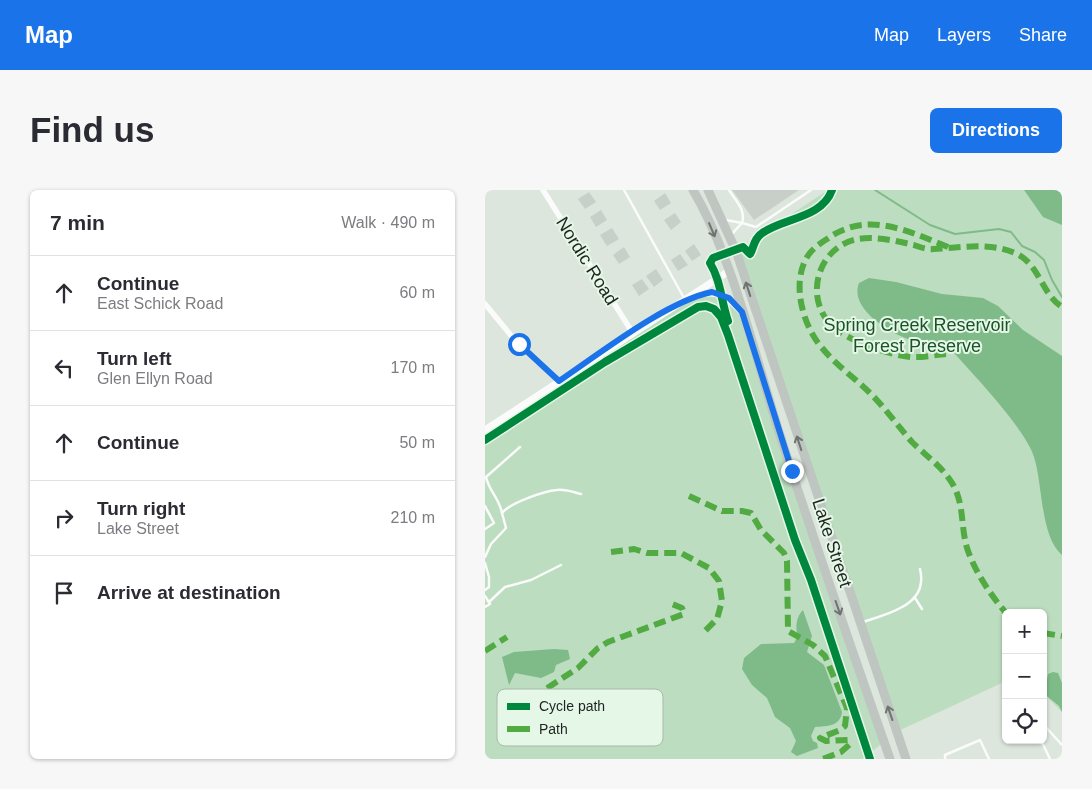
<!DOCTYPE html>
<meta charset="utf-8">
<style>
body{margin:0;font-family:Arial,sans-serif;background:#f7f7f7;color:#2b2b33}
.controls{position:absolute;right:15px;bottom:15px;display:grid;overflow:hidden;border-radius:8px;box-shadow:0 1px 4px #0004}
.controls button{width:45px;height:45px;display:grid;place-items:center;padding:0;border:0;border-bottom:1px solid #e1e1e2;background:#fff;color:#2b2b33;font:25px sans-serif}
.stop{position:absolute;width:15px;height:15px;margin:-11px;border:4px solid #1a73e8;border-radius:50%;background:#fff}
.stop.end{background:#1a73e8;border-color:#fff;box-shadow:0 1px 5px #0008}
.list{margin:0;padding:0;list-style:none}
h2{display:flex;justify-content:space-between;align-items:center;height:65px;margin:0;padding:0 20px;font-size:21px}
h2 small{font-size:16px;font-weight:400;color:#7c7c81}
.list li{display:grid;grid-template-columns:32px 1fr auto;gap:15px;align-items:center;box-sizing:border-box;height:75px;padding:0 20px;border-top:1px solid #e1e1e2}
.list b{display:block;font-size:19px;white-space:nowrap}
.list p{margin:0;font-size:16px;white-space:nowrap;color:#7c7c81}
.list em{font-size:16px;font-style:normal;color:#7c7c81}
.icon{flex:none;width:28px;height:28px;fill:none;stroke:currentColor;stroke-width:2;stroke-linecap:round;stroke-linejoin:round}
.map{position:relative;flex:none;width:577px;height:569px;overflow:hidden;border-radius:8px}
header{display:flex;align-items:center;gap:30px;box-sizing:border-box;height:70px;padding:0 25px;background:#1a73e8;color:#fff}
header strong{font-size:24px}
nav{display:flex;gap:28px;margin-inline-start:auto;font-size:18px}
.intro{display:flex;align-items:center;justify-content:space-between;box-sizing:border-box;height:120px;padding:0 30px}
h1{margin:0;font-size:35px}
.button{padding:12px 22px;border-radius:8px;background:#1a73e8;color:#fff;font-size:18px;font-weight:700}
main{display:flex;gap:30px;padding:0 30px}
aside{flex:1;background:#fff;border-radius:8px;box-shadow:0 1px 4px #0004}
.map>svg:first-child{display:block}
.green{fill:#bcddbf}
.water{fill:#7fbb89}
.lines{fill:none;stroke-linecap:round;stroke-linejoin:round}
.stream{stroke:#7fbb89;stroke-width:2}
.building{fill:#c8cfc8}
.service{stroke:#fafbfa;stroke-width:2.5}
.minor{stroke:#fafbfa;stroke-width:5.5}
.tertiary{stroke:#fafbfa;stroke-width:7}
.primary{stroke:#bfc5c0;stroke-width:9}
.quiet{stroke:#52aa43;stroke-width:6;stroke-dasharray:12 6;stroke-linecap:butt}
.cycleway-casing{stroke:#e5f7e7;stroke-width:11}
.cycleway{stroke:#00873e;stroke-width:8}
.oneway{stroke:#6e7470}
.route{stroke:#1a73e8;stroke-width:6}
.labels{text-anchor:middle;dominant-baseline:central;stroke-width:4;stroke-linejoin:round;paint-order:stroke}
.street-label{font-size:18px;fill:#1e241f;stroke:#e5f7e7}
.park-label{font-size:18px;fill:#1a5327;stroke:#e5f7e7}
.key{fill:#e5f7e7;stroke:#a9b8ab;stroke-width:1}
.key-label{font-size:14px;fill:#1e241f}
</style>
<header>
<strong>Map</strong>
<nav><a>Map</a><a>Layers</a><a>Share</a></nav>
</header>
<div class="intro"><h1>Find us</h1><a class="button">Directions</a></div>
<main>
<aside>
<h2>7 min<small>Walk · 490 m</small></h2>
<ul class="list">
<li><svg class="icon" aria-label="ahead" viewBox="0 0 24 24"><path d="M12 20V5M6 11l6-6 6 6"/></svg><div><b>Continue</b><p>East Schick Road</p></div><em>60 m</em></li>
<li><svg class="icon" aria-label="left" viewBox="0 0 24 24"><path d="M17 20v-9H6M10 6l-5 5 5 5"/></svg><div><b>Turn left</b><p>Glen Ellyn Road</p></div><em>170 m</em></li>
<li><svg class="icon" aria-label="ahead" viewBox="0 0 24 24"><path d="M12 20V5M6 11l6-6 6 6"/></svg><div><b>Continue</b></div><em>50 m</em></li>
<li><svg class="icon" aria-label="right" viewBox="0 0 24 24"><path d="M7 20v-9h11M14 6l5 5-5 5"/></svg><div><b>Turn right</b><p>Lake Street</p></div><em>210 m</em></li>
<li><svg class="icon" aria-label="arrive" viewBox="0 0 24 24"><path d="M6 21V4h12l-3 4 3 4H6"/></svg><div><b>Arrive at destination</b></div></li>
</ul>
</aside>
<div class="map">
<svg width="577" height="569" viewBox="0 0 577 569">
<rect width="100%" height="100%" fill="#dce6dc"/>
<!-- green -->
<g class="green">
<polygon points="343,0 545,0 577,19 577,522 558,503 558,423 521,423 521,491 411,542 251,61"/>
<polygon points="224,105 243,112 254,124 358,439 399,552 377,569 0,569 0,243 148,145 203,112"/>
</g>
<!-- water -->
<g class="water">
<polygon points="539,0 577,0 577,35 558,27"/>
<path d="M384,88l27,4 46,12 41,4 15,8 25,24 39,26v199c-22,-19 -19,-70 -28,-98 -8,-27 -60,-82 -81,-105 -13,-8 -24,-5 -37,-10 -21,-6 -68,-32 -57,-59z"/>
<path d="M318,420l9,26 -5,16 17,13 18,47c-2,15 -15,14 -27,15l-4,9 2,5 4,2 1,5 -21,8 -6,-4 5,-11 -6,-13 -15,-11 -8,-19 -15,-13 -10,-16 2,-11 17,-14 33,-1 4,-7c-3,-8 -2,-19 5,-26z"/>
<polygon points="69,459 83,460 85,469 71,475 69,482 56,488 30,483 24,495 17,467 29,462"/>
<polygon points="568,482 573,483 577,493 577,522 574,516 558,503 558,489 562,489 563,484"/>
</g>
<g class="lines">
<!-- stream -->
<polyline class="stream" points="390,0 445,35 470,44 514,39 526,42 537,56 550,62 559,70 567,90 577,107"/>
</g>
<!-- building -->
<g class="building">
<polygon points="247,0 314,0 269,30"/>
<polygon points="104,2 111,12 100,19 93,9"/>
<polygon points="180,3 186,13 175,20 169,11"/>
<polygon points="116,20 122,30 111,37 105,27"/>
<polygon points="190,23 196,32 186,40 179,30"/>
<polygon points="127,38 134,49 122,56 115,45"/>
<polygon points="209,54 216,65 207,71 200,61"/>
<polygon points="139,57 145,67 134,74 128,65"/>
<polygon points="195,64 203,75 193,81 186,70"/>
<polygon points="171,79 178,90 169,97 161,86"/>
<polygon points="157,89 164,99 154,106 147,95"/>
</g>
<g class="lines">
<!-- service -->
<g class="service">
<polyline points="139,0 199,108"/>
<path d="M244,0c7,11 17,20 13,33l14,4 55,-37"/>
<polyline points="241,30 257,33 246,45"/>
<polyline points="0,316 9,333 0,339"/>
<path d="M17,323c-3,-15 -13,-22 -16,-36l34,-30"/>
<path d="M0,367l6,-13 15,-16 -4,-15c8,-10 42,-22 55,-23 8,-1 16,2 24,4"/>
<polyline points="0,373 4,387 4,397 0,400"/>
<polyline points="0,406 5,414 0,417"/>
<polyline points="430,408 437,419"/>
<polyline points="4,412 20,397 46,390 76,375"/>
<path d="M378,432c26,-9 66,-17 57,-53"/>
<polyline points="558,534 577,555"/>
<polyline points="556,550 565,569"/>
<polyline points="460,569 460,565 495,550 504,569"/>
</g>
<!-- minor -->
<g class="minor">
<polyline points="58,0 147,142"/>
<polyline points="0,114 34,155 74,191"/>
</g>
<!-- tertiary -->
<g class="tertiary">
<path d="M210,106c21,-8 33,1 47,16"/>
<polyline points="0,240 244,81"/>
</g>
<!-- primary -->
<g class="primary">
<path d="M208,0c40,68 62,166 86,242 35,110 73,218 111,327"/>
<polyline points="223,0 251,61 421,569"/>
</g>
<!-- quiet -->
<g class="quiet">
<path d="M463,57c-40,-16 -81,-37 -121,-8 -8,5 -15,10 -20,18 -16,27 -4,70 16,92 14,17 32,29 47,44 15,15 28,33 42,49 12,12 28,23 38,38 15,21 10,44 17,68 8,24 23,46 39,65"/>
<path d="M461,164c-13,1 -28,5 -42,2 -20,-3 -50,-14 -67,-26 -35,-26 -22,-83 21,-91 18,-3 38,2 56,6 6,2 13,5 19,4 28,-1 59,-8 86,6 21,12 23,39 43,52"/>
<polyline points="204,306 237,321 257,321 266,323 276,340 299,363 302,371 303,441 328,455 340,466 362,518 360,536 355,540 335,548 341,551 363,550 365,554 356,562 338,569"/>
<polyline points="126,362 149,359 162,363 196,363 224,378 234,391 237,411 232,429 217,444"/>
<polyline points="558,443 577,446"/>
<polyline points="0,461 22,447"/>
<polyline points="47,508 93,478 113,458 123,452 199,424 197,418 187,414"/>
</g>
<!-- cycleway casing -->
<g class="cycleway-casing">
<g id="cycleway">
<path d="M243,131c-7,-20 -7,-40 -18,-58l3,-5 30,-11 7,7c4,-6 3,-14 11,-20 20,-16 61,-15 71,-44"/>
<polyline points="0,250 120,172 213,117 221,116 229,119 236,127 243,145 310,350 326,390 385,569"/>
</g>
</g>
<!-- cycleway -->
<use href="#cycleway" class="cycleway"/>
</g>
<!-- one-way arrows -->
<defs><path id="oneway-shaft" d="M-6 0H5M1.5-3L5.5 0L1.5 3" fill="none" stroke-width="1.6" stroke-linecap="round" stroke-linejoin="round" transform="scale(1.25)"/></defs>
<g class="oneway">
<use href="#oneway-shaft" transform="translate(227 40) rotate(67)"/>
<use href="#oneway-shaft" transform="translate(263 99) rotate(-108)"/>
<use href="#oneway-shaft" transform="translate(314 253) rotate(-108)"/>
<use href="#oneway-shaft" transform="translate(353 418) rotate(71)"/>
<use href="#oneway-shaft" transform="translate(405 523) rotate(-109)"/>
</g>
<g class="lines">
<!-- route -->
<path class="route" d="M34,154l40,37c40,-27 108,-80 153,-89l17,6 13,14 50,159"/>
</g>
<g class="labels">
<!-- street labels -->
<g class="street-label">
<text transform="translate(102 71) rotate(58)">Nordic Road</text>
<text transform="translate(347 353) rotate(72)">Lake Street</text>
</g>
<!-- park labels -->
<g class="park-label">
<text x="432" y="135">Spring Creek Reservoir<tspan x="432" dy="21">Forest Preserve</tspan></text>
</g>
</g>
<!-- legend -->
<rect x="12" y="499" width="166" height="57" rx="8" class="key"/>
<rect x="22" y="513" width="23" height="7" fill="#00873e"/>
<rect x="22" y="536" width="23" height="6" fill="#52aa43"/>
<g class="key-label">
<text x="54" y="521">Cycle path</text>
<text x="54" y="544">Path</text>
</g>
</svg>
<div class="controls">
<button>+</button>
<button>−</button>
<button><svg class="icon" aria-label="locate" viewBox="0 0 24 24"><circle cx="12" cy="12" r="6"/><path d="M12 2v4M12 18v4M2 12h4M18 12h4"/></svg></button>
</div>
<div class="stop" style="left:34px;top:154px"></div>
<div class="stop end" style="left:307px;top:281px"></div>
</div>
</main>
